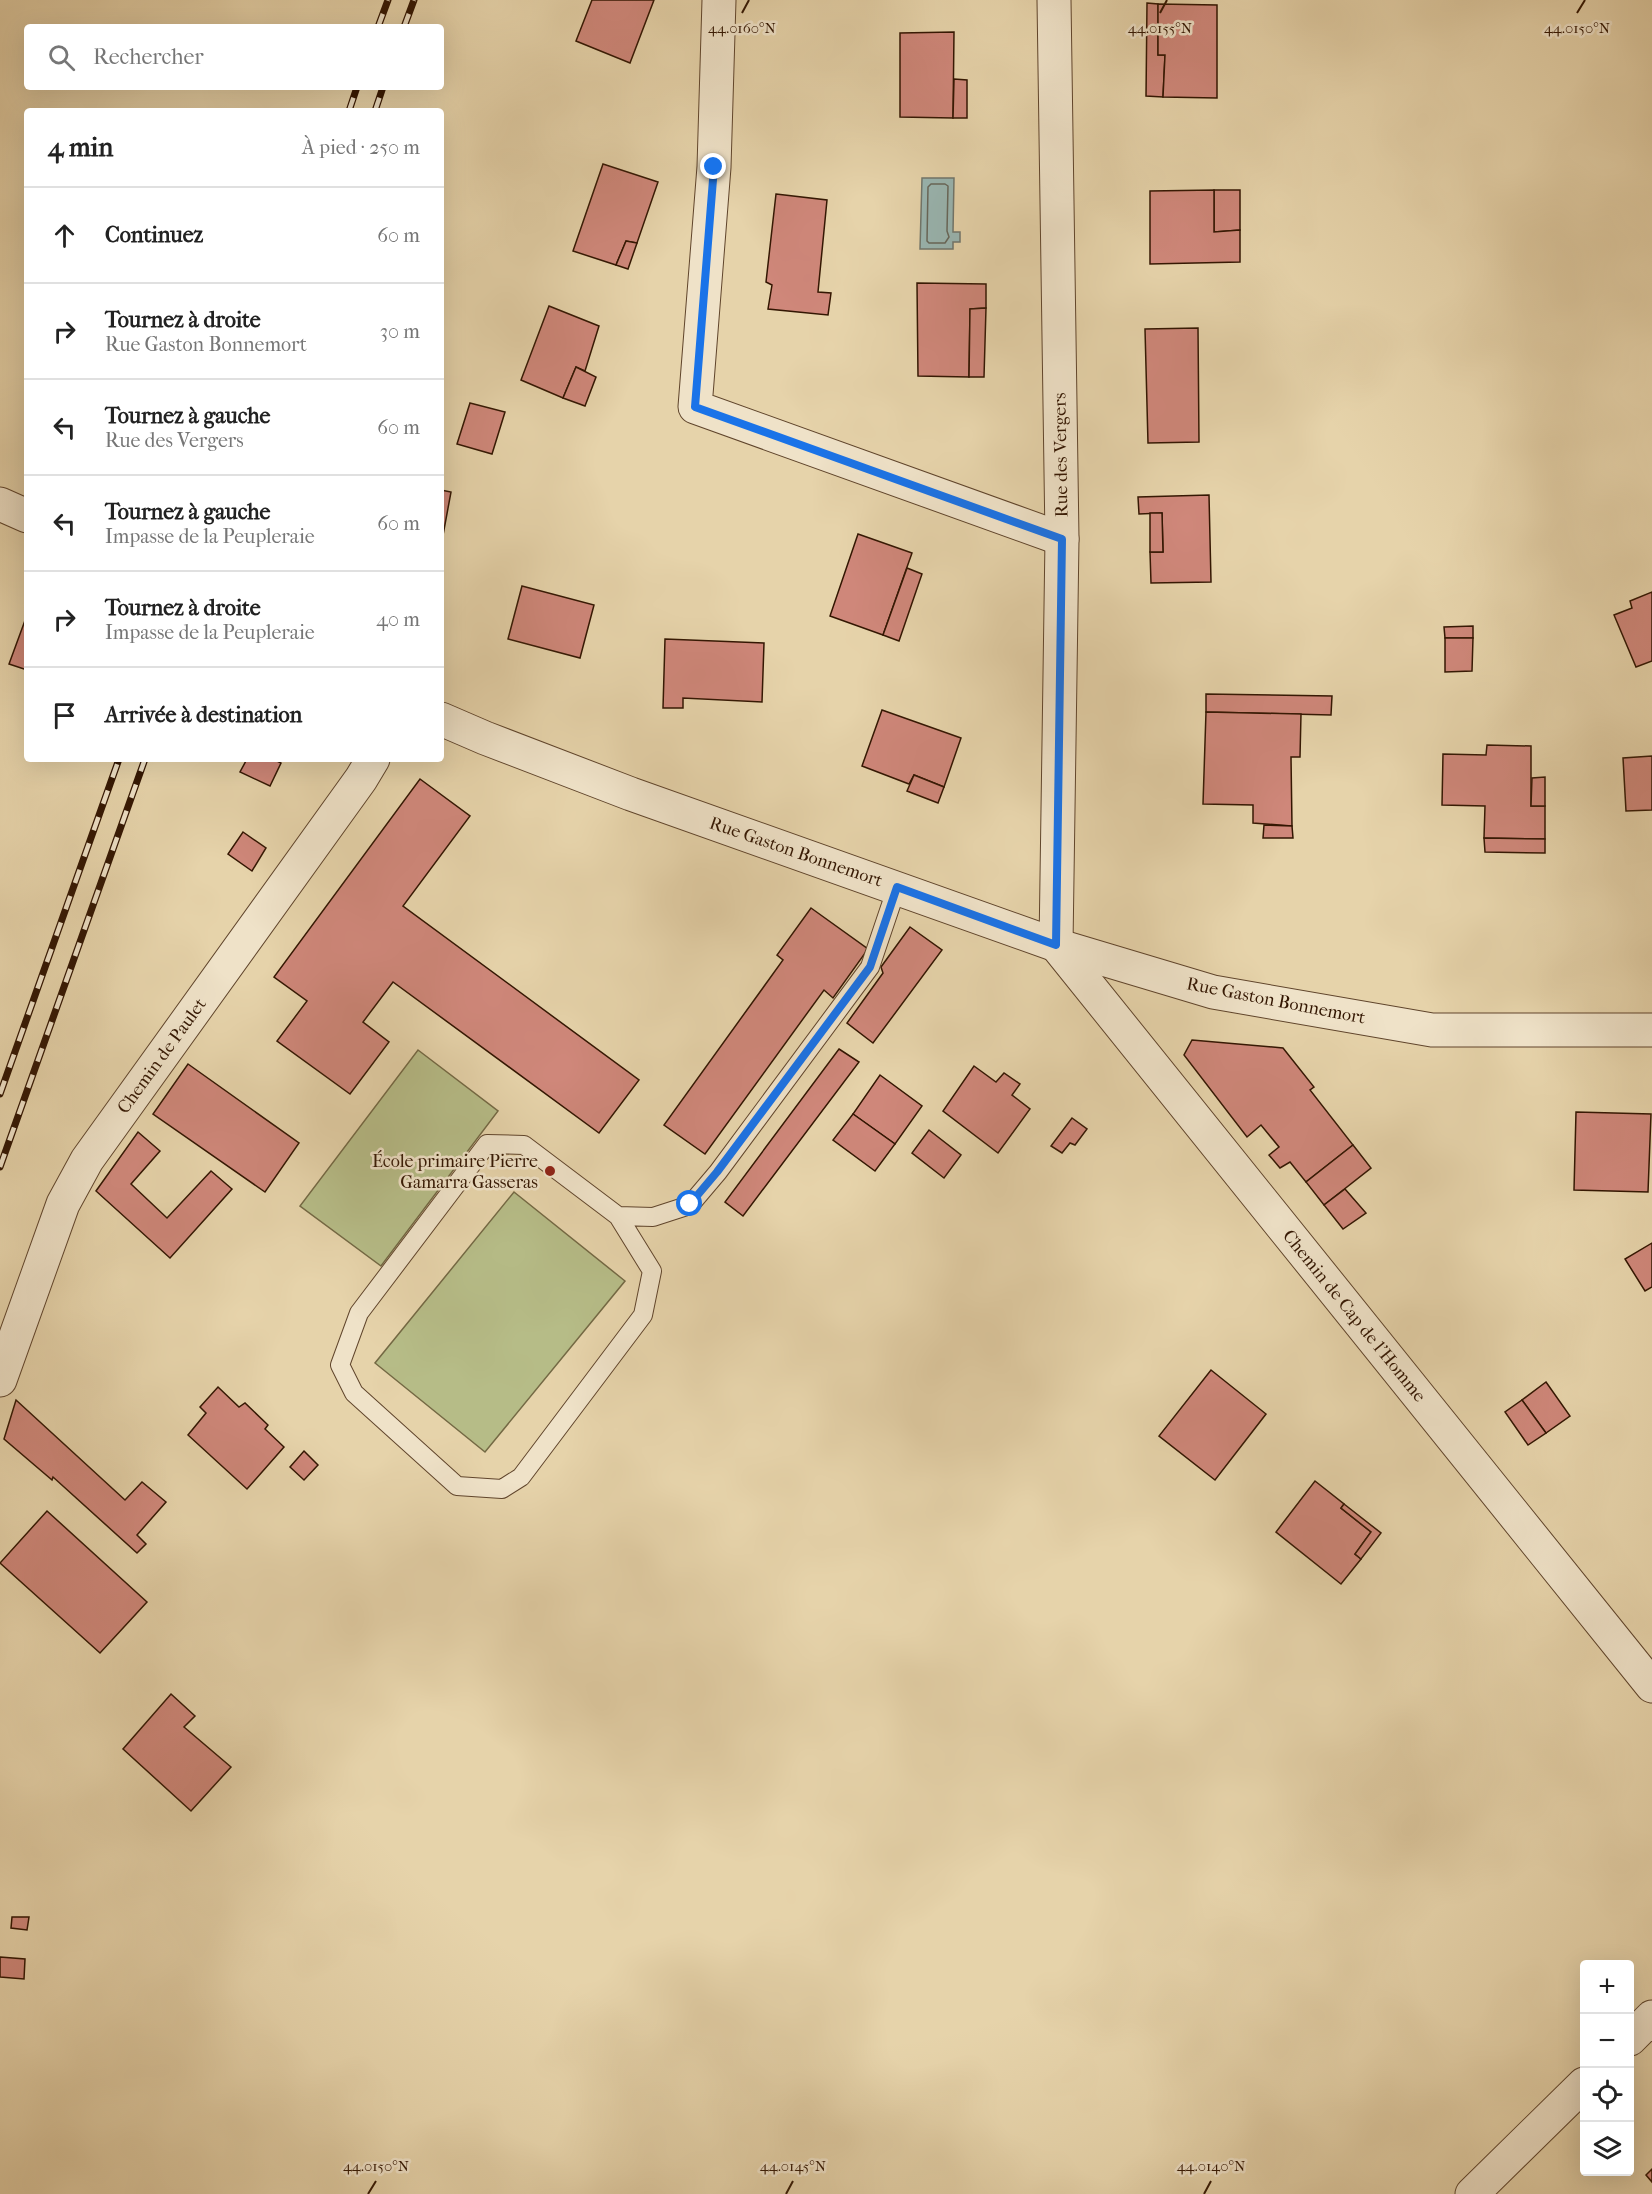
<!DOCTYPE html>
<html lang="fr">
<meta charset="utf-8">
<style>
body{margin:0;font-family:"IM FELL French Canon",serif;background:#f2f2f2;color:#222}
.controls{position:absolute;right:18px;bottom:18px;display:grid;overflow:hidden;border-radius:6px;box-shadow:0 6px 24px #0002}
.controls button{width:54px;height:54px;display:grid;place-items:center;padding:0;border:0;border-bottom:2px solid #e0e0e0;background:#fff;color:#222;font:30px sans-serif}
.stop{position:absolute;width:18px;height:18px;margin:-14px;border:4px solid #1a73e8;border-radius:50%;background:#fff}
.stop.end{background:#1a73e8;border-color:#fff;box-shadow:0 2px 6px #0008}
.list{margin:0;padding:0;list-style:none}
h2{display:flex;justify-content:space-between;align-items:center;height:78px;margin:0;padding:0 24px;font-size:26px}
h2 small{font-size:20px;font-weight:400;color:#767676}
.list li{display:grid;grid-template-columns:39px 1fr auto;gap:18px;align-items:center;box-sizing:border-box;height:96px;padding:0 24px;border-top:2px solid #e0e0e0}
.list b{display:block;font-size:22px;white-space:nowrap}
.list p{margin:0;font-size:20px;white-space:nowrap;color:#767676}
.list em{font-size:20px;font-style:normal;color:#767676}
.icon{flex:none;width:33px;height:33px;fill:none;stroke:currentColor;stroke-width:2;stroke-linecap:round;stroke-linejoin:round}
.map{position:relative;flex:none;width:1652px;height:2194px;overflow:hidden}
.search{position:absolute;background:#fff;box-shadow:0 6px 24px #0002;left:24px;top:24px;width:420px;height:66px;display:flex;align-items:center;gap:15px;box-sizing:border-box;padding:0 21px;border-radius:6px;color:#767676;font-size:22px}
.panel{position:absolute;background:#fff;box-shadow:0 6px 24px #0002;left:24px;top:108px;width:420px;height:654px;border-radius:6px}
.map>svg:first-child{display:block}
.green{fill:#b6bc87;stroke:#746944;stroke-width:1.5}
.water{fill:#99b6b2;stroke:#70766c;stroke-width:1.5}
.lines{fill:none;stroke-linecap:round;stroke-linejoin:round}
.shore{stroke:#66665a;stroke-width:1.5}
.building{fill:#cf877a;stroke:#331602;stroke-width:1.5}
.lane-casing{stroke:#60452c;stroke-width:20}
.street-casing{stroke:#60452c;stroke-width:35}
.lane{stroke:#efe2c8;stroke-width:18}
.street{stroke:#efe2c8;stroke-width:33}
.rail-casing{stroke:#331602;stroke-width:7}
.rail{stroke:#efe2c8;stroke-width:4.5;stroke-dasharray:14;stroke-linecap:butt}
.route{stroke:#1a73e8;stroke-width:8}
.ticks{fill:none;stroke:#331602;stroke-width:2}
.poi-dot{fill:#8f2418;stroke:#efe2c8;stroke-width:2}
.labels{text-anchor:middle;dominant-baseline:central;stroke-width:5;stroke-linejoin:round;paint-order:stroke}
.street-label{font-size:18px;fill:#331602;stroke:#efe2c8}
.poi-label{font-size:18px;fill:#331602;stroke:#efe2c8;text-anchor:end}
.ticks-label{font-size:15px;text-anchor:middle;fill:#331602;stroke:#efe2c8;stroke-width:5;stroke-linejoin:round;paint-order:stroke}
</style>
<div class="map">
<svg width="1652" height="2194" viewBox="0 0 1652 2194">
<rect width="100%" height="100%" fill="#e6d3aa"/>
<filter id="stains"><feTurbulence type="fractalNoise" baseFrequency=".00333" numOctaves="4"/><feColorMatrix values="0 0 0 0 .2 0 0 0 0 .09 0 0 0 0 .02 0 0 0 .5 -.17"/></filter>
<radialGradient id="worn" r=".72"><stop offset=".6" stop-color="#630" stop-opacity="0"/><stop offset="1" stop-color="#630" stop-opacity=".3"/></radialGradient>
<!-- green -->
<g class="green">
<polygon points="418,1050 498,1111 381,1266 300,1206"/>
<polygon points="514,1192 625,1281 485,1452 375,1363"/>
</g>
<!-- water -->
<polygon class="water" points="922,178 954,178 953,232 960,232 960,242 953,242 953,249 920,249"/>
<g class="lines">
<!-- shore -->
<polygon class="shore" points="931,184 945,184 948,186 947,231 949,237 945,243 929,243 927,241 928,187"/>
</g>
<!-- building -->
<g class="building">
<polygon points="592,0 654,0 630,63 576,41"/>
<polygon points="1147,3 1158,4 1158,55 1165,55 1163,97 1146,96"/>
<polygon points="1158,4 1217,5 1217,98 1163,97 1165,55 1158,55"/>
<polygon points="954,32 953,118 900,117 900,33"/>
<polygon points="954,79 967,80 967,118 953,118"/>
<polygon points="603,164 658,182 637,243 626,241 616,265 573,251"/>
<polygon points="1214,190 1240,190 1240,230 1214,232"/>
<polygon points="1214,190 1214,232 1240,230 1240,262 1150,264 1150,191"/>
<polygon points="776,194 827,200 818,292 831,293 828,315 768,309 772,285 766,282"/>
<polygon points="626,241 637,243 628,269 616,265"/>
<polygon points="917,283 986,284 986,308 970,309 969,377 918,376"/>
<polygon points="549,306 599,326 585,371 576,367 563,398 521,380"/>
<polygon points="986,308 984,377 969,377 970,309"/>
<polygon points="1198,328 1199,442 1148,443 1145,329"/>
<polygon points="576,367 596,377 585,406 563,398"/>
<polygon points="470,403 505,412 492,454 457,444"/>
<polygon points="441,490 451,492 441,546"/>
<polygon points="1209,495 1211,582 1151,583 1150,552 1163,552 1162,513 1139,514 1138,497"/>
<polygon points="1150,513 1162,513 1163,552 1150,552"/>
<polygon points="858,534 912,553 883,635 830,616"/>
<polygon points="907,568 922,574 899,641 883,635"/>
<polygon points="522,586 594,605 580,658 508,639"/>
<polygon points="1652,592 1652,661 1636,667 1614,615 1632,608 1630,601"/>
<polygon points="27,615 27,670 9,664"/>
<polygon points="1473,626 1473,638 1445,638 1444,627"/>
<polygon points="1445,638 1473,638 1472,671 1445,672"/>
<polygon points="665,639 764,643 762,702 683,698 683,708 663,708"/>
<polygon points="1206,694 1332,696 1331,715 1206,712"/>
<polygon points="882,710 961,738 944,787 914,775 909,784 862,766"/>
<polygon points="1206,712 1301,714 1300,757 1291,757 1292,826 1253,823 1253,805 1203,804"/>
<polygon points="1487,745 1531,746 1531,806 1545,806 1545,839 1484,838 1485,806 1442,805 1443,754 1486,755"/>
<polygon points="1652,756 1652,810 1626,811 1623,758"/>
<polygon points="247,759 273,759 281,763 270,786 240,772"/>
<polygon points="914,775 944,787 938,803 907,791"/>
<polygon points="1545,777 1545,806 1531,806 1532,778"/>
<polygon points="420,779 470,816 403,906 639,1080 599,1133 393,982 363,1022 389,1042 350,1094 277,1041 307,1001 274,977"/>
<polygon points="1264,825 1292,826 1293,838 1263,838"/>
<polygon points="243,832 266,848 252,871 228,854"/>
<polygon points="1484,838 1545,839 1545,853 1485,852"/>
<polygon points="811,908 868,949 833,998 824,990 705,1154 664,1125 783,960 777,955"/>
<polygon points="910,927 942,950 873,1043 847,1023 883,973 881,967"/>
<polygon points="1192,1040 1283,1048 1314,1087 1310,1090 1353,1145 1306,1182 1290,1162 1280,1168 1269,1155 1279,1147 1261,1125 1247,1137 1184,1055"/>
<polygon points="839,1049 859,1062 743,1216 725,1202"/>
<polygon points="188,1064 299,1143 265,1192 153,1114"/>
<polygon points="974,1066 996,1082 1004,1073 1020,1084 1012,1095 1030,1109 998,1153 943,1111"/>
<polygon points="880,1075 922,1106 895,1144 853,1114"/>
<polygon points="1576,1112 1651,1114 1648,1192 1574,1190"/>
<polygon points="853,1114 895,1144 875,1171 833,1140"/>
<polygon points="1072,1118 1087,1129 1075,1145 1070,1143 1062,1153 1051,1146"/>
<polygon points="929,1130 961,1155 944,1178 912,1153"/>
<polygon points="138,1132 160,1151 131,1184 167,1218 211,1171 232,1189 170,1258 96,1191"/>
<polygon points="1353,1145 1371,1168 1324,1205 1306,1182"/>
<polygon points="1345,1189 1366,1213 1343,1229 1324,1205"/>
<polygon points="1652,1243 1652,1287 1645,1291 1625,1259"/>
<polygon points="1211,1370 1266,1414 1215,1480 1159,1436"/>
<polygon points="1546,1382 1570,1416 1546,1433 1522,1400"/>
<polygon points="218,1387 239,1407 245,1403 268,1425 265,1429 284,1447 247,1489 188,1435 206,1413 200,1407"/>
<polygon points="16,1400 125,1500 142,1482 166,1502 137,1535 146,1544 137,1553 53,1477 52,1480 4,1439"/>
<polygon points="1522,1400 1546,1433 1528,1445 1505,1412"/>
<polygon points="304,1451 318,1465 304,1480 290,1467"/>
<polygon points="1315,1481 1344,1504 1341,1508 1371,1532 1355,1554 1361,1559 1341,1584 1276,1532"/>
<polygon points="1344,1504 1381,1533 1361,1559 1355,1554 1371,1532 1341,1508"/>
<polygon points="47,1511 147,1602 100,1653 0,1563"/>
<polygon points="171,1694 195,1716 184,1727 231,1767 191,1811 123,1749"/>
<polygon points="12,1917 29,1917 27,1930 11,1928"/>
<polygon points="0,1957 25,1959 24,1979 0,1977"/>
<polygon points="1652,2169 1652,2182 1646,2175"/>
</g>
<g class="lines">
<!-- lane casing -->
<g class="lane-casing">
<polyline id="lane" points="618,1216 652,1271 643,1315 521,1477 502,1489 457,1486 354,1393 340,1365 359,1313 487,1144 524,1145 618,1216 653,1217 690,1205 718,1172 870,967 897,887"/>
</g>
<!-- street casing -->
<g class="street-casing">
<g id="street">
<polyline points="719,0 714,167 695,407 1062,539"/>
<polyline points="1054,0 1062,539 1056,945 1652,1686"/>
<polyline points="0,504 27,516"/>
<polyline points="441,719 485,738 631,794 1056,945 1213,992 1432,1030 1652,1030"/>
<polyline points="0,1380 63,1204 87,1160 361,779 373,759"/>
<polyline points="1630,2039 1652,2017"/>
<polyline points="1472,2194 1584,2084"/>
</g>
</g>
<!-- lane -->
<use href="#lane" class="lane"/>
<!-- street -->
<use href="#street" class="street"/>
<!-- rail casing -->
<g class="rail-casing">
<g id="rail">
<polyline points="378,27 388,0"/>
<polyline points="404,27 414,0"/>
<polyline points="349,111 357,87"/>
<polyline points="375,111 383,87"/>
<polyline points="0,1094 119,759"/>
<polyline points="0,1167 145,759"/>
</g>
</g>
<!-- rail -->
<use href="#rail" class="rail"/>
</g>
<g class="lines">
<!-- route -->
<polyline class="route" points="690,1204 717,1172 870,967 897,887 1056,945 1062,539 695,407 714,167"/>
</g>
<!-- ticks -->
<path class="ticks" d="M742,13l7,-13M1160,13l7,-13M1577,13l8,-13M368,2194l8,-13M786,2194l7,-13M1204,2194l7,-13"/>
<!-- markers -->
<circle class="poi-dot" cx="550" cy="1171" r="6"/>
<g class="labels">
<!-- street labels -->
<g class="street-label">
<text transform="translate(1061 455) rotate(-91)">Rue des Vergers</text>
<text transform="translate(796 852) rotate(19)">Rue Gaston Bonnemort</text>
<text transform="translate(1276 1001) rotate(11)">Rue Gaston Bonnemort</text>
<text transform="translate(162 1056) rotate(-54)">Chemin de Paulet</text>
<text transform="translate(1354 1316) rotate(51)">Chemin de Cap de l'Homme</text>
</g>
<!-- poi labels -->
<g class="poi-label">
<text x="538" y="1161">École primaire Pierre<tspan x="538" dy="21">Gamarra Gasseras</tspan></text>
</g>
</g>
<g class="ticks-label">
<text x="742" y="33">44.0160°N</text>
<text x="1160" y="33">44.0155°N</text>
<text x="1577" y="33">44.0150°N</text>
<text x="376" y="2171">44.0150°N</text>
<text x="793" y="2171">44.0145°N</text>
<text x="1211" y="2171">44.0140°N</text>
</g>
<rect width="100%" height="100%" filter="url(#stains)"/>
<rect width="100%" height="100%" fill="url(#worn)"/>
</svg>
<div class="controls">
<button>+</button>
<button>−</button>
<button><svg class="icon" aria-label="locate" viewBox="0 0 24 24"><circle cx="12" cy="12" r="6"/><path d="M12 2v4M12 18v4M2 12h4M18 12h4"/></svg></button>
<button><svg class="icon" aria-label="layers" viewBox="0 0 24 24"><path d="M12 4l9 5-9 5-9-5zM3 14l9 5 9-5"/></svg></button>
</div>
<div class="stop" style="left:690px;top:1204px"></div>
<div class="stop end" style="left:714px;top:167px"></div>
<div class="search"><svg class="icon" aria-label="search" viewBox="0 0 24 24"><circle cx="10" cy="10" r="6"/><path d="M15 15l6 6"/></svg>Rechercher</div>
<section class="panel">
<h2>4 min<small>À pied · 250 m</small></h2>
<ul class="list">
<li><svg class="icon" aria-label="ahead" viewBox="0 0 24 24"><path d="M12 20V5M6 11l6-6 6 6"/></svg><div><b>Continuez</b></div><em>60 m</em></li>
<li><svg class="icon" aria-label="right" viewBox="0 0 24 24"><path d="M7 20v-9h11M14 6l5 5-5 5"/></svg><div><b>Tournez à droite</b><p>Rue Gaston Bonnemort</p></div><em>30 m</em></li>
<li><svg class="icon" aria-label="left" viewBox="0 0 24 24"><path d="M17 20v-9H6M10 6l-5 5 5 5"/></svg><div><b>Tournez à gauche</b><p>Rue des Vergers</p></div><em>60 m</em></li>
<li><svg class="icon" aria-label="left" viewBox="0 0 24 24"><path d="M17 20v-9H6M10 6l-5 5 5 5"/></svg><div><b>Tournez à gauche</b><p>Impasse de la Peupleraie</p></div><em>60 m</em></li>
<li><svg class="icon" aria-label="right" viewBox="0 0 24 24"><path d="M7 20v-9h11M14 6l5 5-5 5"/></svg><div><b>Tournez à droite</b><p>Impasse de la Peupleraie</p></div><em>40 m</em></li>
<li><svg class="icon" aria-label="arrive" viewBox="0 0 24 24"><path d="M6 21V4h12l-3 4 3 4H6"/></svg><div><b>Arrivée à destination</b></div></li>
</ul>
</section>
</div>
